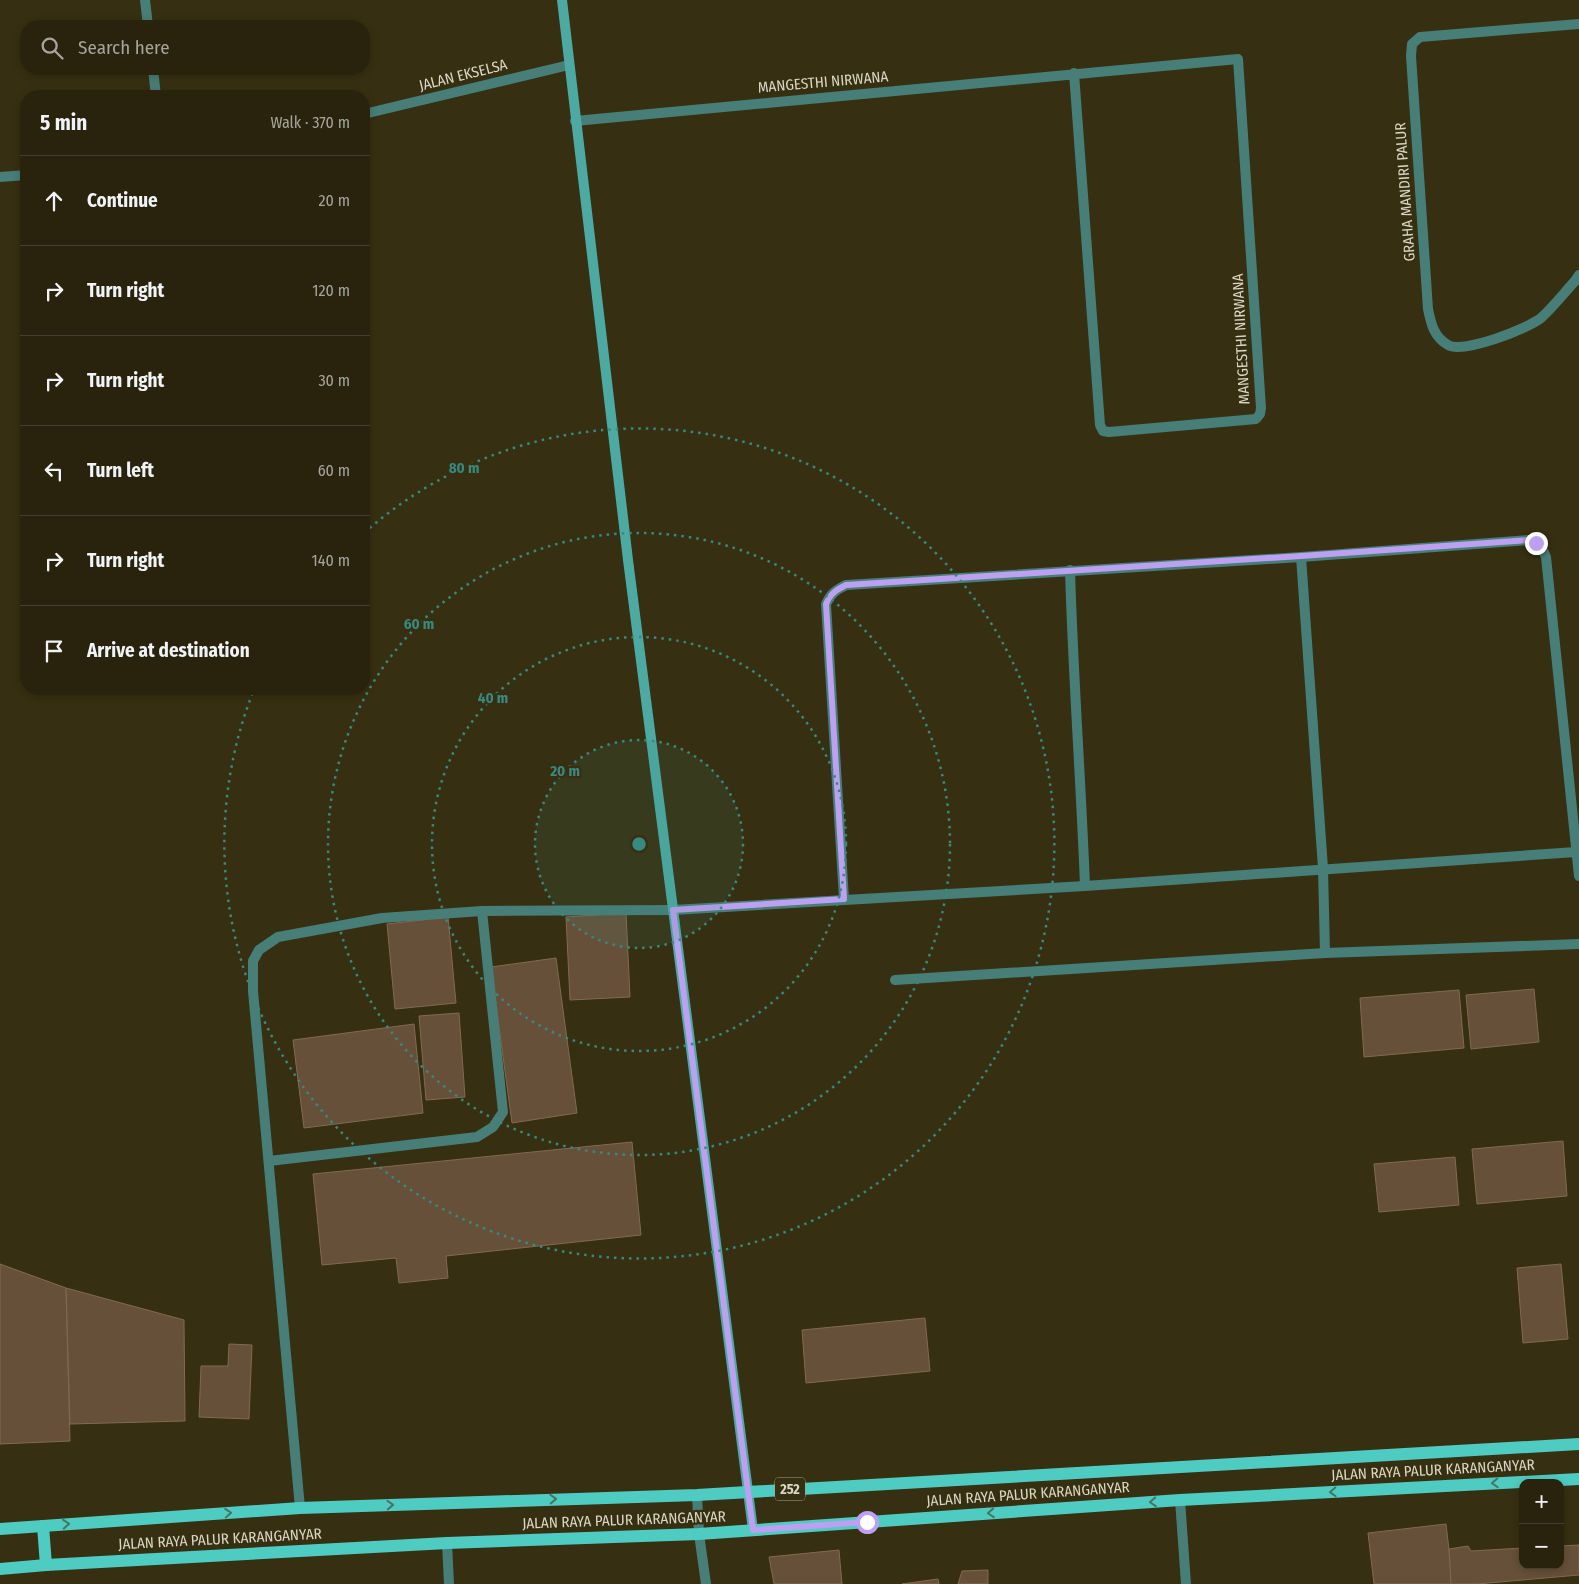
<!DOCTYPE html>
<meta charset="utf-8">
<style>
body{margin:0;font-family:"Fira Sans Condensed",sans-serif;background:#352f1b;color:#f1f3f6}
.controls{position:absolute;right:15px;bottom:15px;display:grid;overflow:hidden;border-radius:10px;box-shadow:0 2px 8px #0003}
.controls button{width:45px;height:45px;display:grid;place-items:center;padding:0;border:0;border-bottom:1px solid #45402e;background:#29230d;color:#f1f3f6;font:25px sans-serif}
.stop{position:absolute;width:15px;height:15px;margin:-11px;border:4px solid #bca0f2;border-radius:50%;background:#fff}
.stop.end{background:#bca0f2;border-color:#fff;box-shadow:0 1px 5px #0008}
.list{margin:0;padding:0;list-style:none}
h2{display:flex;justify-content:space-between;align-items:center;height:65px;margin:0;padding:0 20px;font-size:21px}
h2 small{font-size:16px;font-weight:400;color:#a5a49d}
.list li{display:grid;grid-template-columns:32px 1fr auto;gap:15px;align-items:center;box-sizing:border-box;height:90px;padding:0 20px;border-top:1px solid #45402e}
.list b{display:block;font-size:19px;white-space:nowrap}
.list em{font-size:16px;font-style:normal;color:#a5a49d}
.icon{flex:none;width:28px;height:28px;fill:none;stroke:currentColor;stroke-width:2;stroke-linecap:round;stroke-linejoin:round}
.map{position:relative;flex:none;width:1579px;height:1584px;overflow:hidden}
.search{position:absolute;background:#29230d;box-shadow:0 2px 8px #0003;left:20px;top:20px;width:350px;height:55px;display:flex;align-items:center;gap:12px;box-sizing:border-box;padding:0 18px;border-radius:20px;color:#a5a49d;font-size:19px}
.panel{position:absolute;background:#29230d;box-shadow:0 2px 8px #0003;left:20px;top:90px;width:350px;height:605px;border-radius:20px}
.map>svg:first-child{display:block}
.building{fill:#675039;stroke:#826a52}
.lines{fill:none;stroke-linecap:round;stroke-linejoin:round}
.service{stroke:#477e78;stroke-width:10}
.minor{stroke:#477e78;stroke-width:10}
.secondary{stroke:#4daaa2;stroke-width:10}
.primary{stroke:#4fccc2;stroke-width:12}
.oneway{stroke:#427661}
.route{stroke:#bca0f2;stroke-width:6}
.ring{fill:none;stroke:#38897f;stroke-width:2.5;stroke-dasharray:2.5 5}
.labels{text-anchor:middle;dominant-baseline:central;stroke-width:4.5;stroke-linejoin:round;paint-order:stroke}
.shield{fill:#372f11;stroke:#aaa48f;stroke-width:1}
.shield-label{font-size:14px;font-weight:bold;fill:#dbd6c5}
.street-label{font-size:15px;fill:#dbd6c5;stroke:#372f11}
.centre{fill:#38897f;stroke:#372f11;stroke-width:2.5}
.ring-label{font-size:15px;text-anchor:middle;font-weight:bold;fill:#38897f;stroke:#372f11;stroke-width:4.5;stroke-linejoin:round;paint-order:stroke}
</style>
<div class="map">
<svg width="1579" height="1584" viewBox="0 0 1579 1584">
<rect width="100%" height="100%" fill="#372f11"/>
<!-- building -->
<g class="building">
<polygon points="626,913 630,997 570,1000 566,917"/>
<polygon points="448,917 456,1003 395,1009 387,924"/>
<polygon points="556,958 577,1113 512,1123 491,967"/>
<polygon points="1534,989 1539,1042 1471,1049 1466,995"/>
<polygon points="1459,990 1464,1048 1364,1057 1360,998"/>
<polygon points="459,1013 465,1097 426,1100 419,1016"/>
<polygon points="414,1024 423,1113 304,1128 293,1040"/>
<polygon points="1563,1141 1567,1196 1477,1204 1472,1149"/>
<polygon points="632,1142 641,1235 446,1256 448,1278 399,1283 396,1258 322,1265 313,1174"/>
<polygon points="1455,1157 1459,1205 1379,1212 1374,1164"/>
<polygon points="0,1264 66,1288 70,1441 0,1444"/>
<polygon points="1561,1264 1568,1339 1523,1343 1517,1268"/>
<polygon points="66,1288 184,1320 185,1421 70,1424"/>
<polygon points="925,1318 930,1371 806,1383 802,1330"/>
<polygon points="229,1344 252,1345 249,1419 199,1417 201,1366 228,1366"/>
<polygon points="1446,1524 1453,1584 1374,1584 1368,1533"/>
<polygon points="1579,1545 1579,1575 1477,1584 1451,1584 1449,1549 1468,1546 1471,1551 1523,1548 1523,1565 1560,1565 1560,1546"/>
<polygon points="839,1550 842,1584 774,1584 769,1557"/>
<polygon points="988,1570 988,1584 958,1584 962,1571"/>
<polygon points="938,1579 939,1584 902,1584"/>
</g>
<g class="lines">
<!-- service -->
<g class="service">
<polyline points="269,1161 477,1137 493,1127 503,1112 482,911"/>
<polyline points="1180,1500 1186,1584"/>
<polyline points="300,1508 253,991 253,961 259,950 278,937 382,918 482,911 673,910"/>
</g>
<!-- minor -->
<g class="minor">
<polyline points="145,0 148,26"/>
<path d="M1579,24l-159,13 -8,7 -1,12 17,253c3,15 6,28 20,36 15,9 79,-16 93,-27 12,-11 23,-25 34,-37l4,-6"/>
<polyline points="153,69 156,96"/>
<polyline points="364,114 569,65"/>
<polyline points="575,121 1238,59 1261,408 1260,414 1256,419 1109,432 1103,431 1100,425 1074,73"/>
<polyline points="0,177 26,175"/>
<polyline points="1301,557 1323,868 1325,953"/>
<path d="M1070,570c3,106 11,211 15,316"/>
<path d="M844,899l-18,-295c5,-11 10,-14 20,-19l455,-28 227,-17c10,3 14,7 18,17l33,319"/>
<polyline points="673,910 1085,886 1576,852"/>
<polyline points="895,980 1325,953 1579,944"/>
<polyline points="697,1495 699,1534 706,1584"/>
<polyline points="447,1543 449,1584"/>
</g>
<!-- secondary -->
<polyline class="secondary" points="562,0 628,560 753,1530"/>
<!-- primary -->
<g class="primary">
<polyline points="43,1526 46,1565"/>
<polyline points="0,1529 300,1508 697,1495 1579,1444"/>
<polyline points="0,1569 46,1565 447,1543 699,1534 1180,1500 1579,1479"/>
</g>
</g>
<!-- one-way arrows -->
<defs><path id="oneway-chevron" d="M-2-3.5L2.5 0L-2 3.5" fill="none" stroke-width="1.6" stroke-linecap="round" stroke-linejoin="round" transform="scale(1.25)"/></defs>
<g class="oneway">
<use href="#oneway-chevron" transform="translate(1495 1483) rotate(177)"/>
<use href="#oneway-chevron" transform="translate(1333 1492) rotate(177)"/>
<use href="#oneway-chevron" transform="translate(553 1499) rotate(-2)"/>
<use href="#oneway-chevron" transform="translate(1153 1502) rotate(176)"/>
<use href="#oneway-chevron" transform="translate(390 1505) rotate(-2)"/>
<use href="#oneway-chevron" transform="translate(228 1513) rotate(-4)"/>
<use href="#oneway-chevron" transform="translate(991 1513) rotate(176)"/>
<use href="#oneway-chevron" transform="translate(66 1524) rotate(-4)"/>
</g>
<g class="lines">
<!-- route -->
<path class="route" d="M867,1522l-114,8 -80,-620 171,-11 -18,-295c5,-11 10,-14 20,-19l455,-29 227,-16 8,3"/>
</g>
<!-- distance rings -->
<circle cx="639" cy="844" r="104" fill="#38897f" fill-opacity=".12"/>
<g class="ring">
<circle cx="639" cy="844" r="104"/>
<circle cx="639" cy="844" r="207"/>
<circle cx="639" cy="844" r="311"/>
<path d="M364 533A415 415 0 1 1 253 692"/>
</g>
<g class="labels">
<!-- shield labels -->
<rect class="shield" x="775" y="1477.5" width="30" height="23" rx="4"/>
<g class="shield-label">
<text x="790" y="1489">252</text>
</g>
<!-- street labels -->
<g class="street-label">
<text transform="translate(463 75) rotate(-14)">JALAN EKSELSA</text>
<text transform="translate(823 82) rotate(-5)">MANGESTHI NIRWANA</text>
<text transform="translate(1405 192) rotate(-94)">GRAHA MANDIRI PALUR</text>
<text transform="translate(1241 339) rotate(-93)">MANGESTHI NIRWANA</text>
<text transform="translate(1433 1470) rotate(-3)">JALAN RAYA PALUR KARANGANYAR</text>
<text transform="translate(1028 1494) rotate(-4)">JALAN RAYA PALUR KARANGANYAR</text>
<text transform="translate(624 1520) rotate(-2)">JALAN RAYA PALUR KARANGANYAR</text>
<text transform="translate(220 1539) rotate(-3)">JALAN RAYA PALUR KARANGANYAR</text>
</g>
</g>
<circle cx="639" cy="844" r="8" class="centre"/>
<g class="ring-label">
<text x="464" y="473">80 m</text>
<text x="419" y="629">60 m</text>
<text x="493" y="703">40 m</text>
<text x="565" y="776">20 m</text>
</g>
</svg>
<div class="controls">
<button>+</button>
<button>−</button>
</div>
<div class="stop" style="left:867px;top:1522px"></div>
<div class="stop end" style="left:1536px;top:543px"></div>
<div class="search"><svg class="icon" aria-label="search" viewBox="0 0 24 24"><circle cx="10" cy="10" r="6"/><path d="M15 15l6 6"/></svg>Search here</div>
<section class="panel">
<h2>5 min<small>Walk · 370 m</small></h2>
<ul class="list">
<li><svg class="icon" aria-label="ahead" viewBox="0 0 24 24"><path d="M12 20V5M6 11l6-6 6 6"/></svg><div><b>Continue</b></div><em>20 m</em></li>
<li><svg class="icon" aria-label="right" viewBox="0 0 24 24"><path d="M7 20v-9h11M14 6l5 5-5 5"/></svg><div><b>Turn right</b></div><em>120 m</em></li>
<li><svg class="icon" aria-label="right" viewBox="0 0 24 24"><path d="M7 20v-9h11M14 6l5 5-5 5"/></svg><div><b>Turn right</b></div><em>30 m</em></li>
<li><svg class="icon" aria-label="left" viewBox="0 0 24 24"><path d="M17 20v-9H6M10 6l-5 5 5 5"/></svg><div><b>Turn left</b></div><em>60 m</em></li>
<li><svg class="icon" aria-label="right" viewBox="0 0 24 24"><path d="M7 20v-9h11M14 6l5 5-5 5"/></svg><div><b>Turn right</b></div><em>140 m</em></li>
<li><svg class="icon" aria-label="arrive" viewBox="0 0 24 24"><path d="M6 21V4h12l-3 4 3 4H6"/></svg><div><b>Arrive at destination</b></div></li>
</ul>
</section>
</div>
